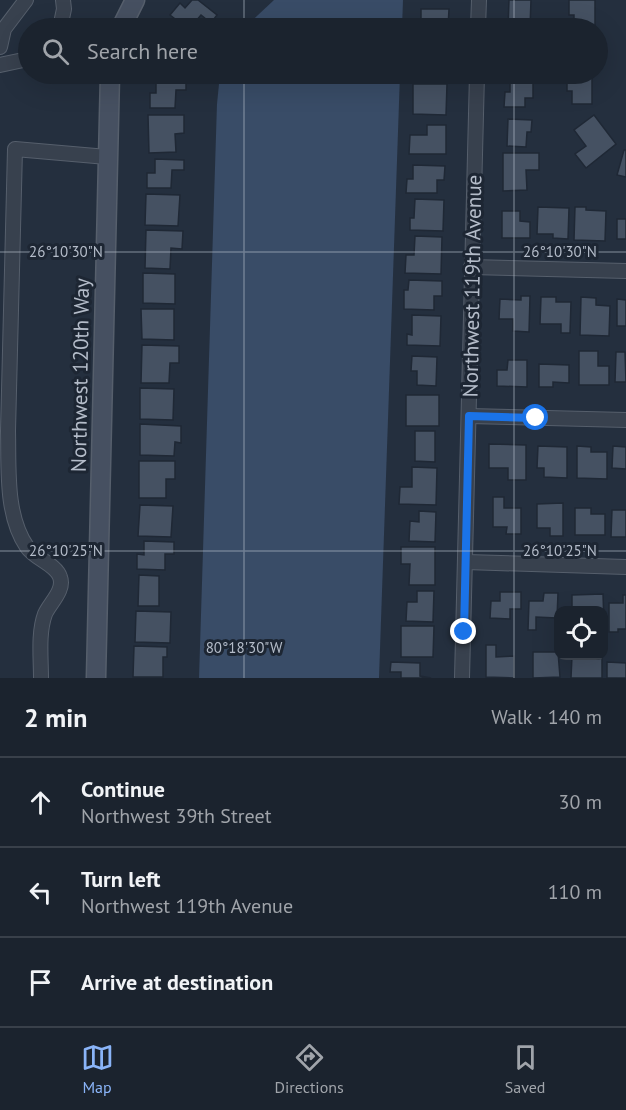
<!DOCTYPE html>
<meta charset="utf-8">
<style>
body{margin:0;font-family:"PT Sans",sans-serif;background:#242b36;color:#f1f3f6}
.controls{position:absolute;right:18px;bottom:18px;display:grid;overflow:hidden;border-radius:12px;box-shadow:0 6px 24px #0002}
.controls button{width:54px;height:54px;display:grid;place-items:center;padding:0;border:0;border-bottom:2px solid #39404a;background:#1b232e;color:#f1f3f6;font:30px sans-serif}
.stop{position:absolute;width:18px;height:18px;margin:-14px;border:4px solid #1a73e8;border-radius:50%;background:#fff}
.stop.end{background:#1a73e8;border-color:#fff;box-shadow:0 2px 6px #0008}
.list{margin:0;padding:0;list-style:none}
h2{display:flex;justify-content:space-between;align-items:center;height:78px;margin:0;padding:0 24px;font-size:26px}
h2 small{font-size:20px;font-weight:400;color:#a0a4aa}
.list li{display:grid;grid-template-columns:39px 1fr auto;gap:18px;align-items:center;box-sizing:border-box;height:90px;padding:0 24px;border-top:2px solid #39404a}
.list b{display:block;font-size:22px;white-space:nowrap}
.list p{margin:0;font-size:20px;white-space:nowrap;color:#a0a4aa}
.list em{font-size:20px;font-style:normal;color:#a0a4aa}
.icon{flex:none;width:33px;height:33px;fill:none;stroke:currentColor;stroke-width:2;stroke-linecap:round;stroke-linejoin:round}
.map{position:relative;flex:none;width:626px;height:678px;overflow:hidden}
.search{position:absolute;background:#1b232e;box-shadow:0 6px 24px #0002;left:18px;right:18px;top:18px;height:66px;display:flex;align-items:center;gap:15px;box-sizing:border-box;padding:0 21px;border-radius:33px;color:#a0a4aa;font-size:22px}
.sheet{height:348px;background:#1b232e}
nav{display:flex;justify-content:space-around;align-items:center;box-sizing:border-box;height:84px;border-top:2px solid #39404a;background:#1b232e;font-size:16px;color:#a0a4aa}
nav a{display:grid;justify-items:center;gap:3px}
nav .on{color:#8ab4f8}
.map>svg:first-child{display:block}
.water{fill:#394c67}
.building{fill:#455162;stroke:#1f2835;stroke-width:1.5}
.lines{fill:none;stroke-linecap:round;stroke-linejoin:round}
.street-casing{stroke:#565f6c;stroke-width:16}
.secondary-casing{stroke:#565f6c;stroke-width:21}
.street{stroke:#38414e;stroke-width:14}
.secondary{stroke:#465061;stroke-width:18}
.route{stroke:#1a73e8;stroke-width:8}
.ticks{fill:none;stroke:#b4bcc9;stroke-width:1.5;stroke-opacity:0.45}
.labels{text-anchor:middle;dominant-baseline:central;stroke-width:6;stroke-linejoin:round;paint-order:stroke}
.street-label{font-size:21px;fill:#b4bcc9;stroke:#1d2633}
.ticks-label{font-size:15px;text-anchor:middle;fill:#b4bcc9;stroke:#1d2633;stroke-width:6;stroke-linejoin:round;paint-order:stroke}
</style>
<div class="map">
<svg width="626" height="678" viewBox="0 0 626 678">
<rect width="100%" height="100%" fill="#242f3e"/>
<!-- water -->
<g class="water">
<polygon points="274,0 403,0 402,28 244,28"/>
<polygon points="220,74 400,74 379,678 199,678 217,104"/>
</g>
<!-- building -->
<g class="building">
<polygon points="192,0 198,0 217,15 211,23 201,15 190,28 187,28 170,15 180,3 185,8"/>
<polygon points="509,0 531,0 530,28 508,28"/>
<polygon points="569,0 595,0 595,28 574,28 574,15 569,15"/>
<polygon points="421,9 449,9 448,28 421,28"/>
<rect x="420" y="74" width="27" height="4"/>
<polygon points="567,75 592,75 592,104 572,104 572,91 567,91"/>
<polygon points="510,78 533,79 533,98 525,98 525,107 504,107 505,92 510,92"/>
<polygon points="156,80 186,80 186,90 176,90 175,108 150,108 150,93 156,93"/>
<polygon points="413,84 447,84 446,115 413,114"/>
<polygon points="148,115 184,115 184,133 175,134 176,152 149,153"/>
<polygon points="594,115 616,144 586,168 575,154 586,146 574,130"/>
<polygon points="508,119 532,120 531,132 527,132 526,147 507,146"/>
<polygon points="427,125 446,125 446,154 409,154 410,135 427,135"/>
<polygon points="624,150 626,150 626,177 617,175"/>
<polygon points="503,153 539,153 539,170 526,170 527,190 503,191"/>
<polygon points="155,159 184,160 184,170 172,170 171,188 147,188 147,173 155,173"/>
<polygon points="413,165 445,166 444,180 437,180 437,193 406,193 407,179 413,179"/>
<polygon points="146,194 180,195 178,226 145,225"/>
<polygon points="415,199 444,200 443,231 410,230 410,218 414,218"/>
<polygon points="538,207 569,208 568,239 553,238 553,234 537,234"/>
<polygon points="575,207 586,207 586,210 606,211 605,241 574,240"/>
<polygon points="502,211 520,211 520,221 530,222 530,238 502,238"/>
<rect x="617" y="219" width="9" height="20"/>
<polygon points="146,230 183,231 182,249 171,248 170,269 145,268"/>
<polygon points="415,236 442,237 441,274 405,273 406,255 414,255"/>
<polygon points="143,273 175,274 175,304 143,303"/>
<polygon points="409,280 442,281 442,296 434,296 434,310 404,309 404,290 408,290"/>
<polygon points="521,296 530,296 529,332 513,331 513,319 499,319 500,299 521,300"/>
<polygon points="541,297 556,297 556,302 571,302 570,333 561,333 561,324 540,324"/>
<polygon points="581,297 596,298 596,305 610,306 609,336 580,335"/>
<polygon points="617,299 626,300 626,326 617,326"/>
<polygon points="141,309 174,309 174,340 142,339"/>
<polygon points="412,315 441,316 440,346 407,345 407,334 412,335"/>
<polygon points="142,345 179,346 179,363 170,363 169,383 141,383"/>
<polygon points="579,351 598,351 598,366 609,366 609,385 579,385"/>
<polygon points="616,352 625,352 626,382 615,382"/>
<polygon points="412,356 437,357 436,386 417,385 417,371 411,371"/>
<polygon points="508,360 527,360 527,387 497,386 497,370 507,370"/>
<polygon points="539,364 569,365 569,383 553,382 553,387 539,387"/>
<polygon points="140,388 174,389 173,420 140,419"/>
<rect x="406" y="395" width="33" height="31"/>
<polygon points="140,424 181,426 181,443 175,442 174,456 140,455"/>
<polygon points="415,431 435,431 435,462 415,461"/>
<polygon points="489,444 526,445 526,480 508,480 508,468 489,468"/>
<polygon points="538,446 567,447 567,478 544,477 544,468 537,468"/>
<polygon points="577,446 591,447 591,452 607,452 607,479 577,478"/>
<polygon points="613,446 626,447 626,469 612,468"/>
<polygon points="139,461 175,461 175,479 166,479 166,498 139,498"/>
<polygon points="412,467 437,468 436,505 399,504 400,487 412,487"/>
<polygon points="493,497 504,497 504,508 521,508 521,534 506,534 507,527 493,527"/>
<polygon points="563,503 563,536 550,536 550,528 537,528 537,504"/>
<polygon points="140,505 173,506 171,537 138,536"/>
<polygon points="575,508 591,508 591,514 605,514 605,535 575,535"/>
<polygon points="612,510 626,510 626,537 611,537"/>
<polygon points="419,511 436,512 435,542 409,541 410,521 419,522"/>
<polygon points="144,541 174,542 174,554 165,554 165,570 137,569 137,554 144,555"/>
<polygon points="401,547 435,547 435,585 409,585 410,564 401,564"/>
<polygon points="139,575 159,576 159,606 138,606"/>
<polygon points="417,591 434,591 433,622 406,621 407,602 417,602"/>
<polygon points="500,592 521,592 521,609 510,609 510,619 490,618 491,601 500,601"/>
<polygon points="544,593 558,593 557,618 536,617 536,630 528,630 529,601 543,601"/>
<polygon points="603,594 604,623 604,610 572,610 572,595"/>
<polygon points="623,595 626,595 626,629 618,629 618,632 609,632 609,603 623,603"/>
<polygon points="136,611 171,612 170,643 135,642"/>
<polygon points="401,626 434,626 433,657 401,657"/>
<polygon points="486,645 496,645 496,657 514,656 514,678 486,677"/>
<polygon points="134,646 167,647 167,657 163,657 163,677 133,677"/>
<polygon points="533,652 558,652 560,677 533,678"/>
<polygon points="572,656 602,656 602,678 571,678"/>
<polygon points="391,662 420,663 420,676 431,678 401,678 401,672 390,672"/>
<polygon points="607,662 626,663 626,678 607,678"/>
</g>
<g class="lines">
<!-- street casing -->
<g class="street-casing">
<g id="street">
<polyline points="60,28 64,9 63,0"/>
<polyline points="478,28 479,0"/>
<polyline points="0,47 4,29 26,0"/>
<polyline points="0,65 28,59"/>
<polyline points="471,267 626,271"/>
<polyline points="469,416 626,420"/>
<polyline points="466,562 626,567"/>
<path d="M41,678c0,-20 -3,-45 4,-64 5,-11 20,-24 15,-37 -4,-13 -25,-18 -33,-30 -22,-32 -18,-79 -19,-116l7,-282 92,8"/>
<polyline points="462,678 477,74"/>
</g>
</g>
<!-- secondary casing -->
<g class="secondary-casing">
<g id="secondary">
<polyline points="121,28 135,0"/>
<polyline points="96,678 110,74"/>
</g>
</g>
<!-- street -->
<use href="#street" class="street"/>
<!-- secondary -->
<use href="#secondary" class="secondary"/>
</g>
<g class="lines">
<!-- route -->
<polyline class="route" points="464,632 469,416 536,418"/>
</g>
<!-- ticks -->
<path class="ticks" d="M244,0v28M514,0v28M244,74v604M514,74v604M0,252h626M0,551h626"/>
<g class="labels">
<!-- street labels -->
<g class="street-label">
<text transform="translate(472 286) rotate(-89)">Northwest 119th Avenue</text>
<text transform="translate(80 375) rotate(-89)">Northwest 120th Way</text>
</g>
</g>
<g class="ticks-label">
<text x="66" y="257">26°10'30"N</text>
<text x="560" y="257">26°10'30"N</text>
<text x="66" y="556">26°10'25"N</text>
<text x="560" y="556">26°10'25"N</text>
<text x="244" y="653">80°18'30"W</text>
</g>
</svg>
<div class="controls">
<button><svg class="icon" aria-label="locate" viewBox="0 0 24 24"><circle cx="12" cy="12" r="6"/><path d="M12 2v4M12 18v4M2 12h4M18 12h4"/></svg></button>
</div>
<div class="stop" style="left:536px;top:418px"></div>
<div class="stop end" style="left:464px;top:632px"></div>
<div class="search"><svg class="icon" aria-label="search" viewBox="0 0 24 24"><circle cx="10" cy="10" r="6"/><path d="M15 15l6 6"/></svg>Search here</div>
</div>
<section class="sheet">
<h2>2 min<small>Walk · 140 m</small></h2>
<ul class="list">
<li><svg class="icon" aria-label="ahead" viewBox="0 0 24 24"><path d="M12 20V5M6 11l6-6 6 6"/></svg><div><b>Continue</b><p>Northwest 39th Street</p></div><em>30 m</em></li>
<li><svg class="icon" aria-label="left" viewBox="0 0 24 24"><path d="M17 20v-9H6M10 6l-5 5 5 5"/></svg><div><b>Turn left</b><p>Northwest 119th Avenue</p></div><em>110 m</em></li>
<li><svg class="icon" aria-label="arrive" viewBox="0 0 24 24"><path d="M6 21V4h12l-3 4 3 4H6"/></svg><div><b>Arrive at destination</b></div></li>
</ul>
</section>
<nav>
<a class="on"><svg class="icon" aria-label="map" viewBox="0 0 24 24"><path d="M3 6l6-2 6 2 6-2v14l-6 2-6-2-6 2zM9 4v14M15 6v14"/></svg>Map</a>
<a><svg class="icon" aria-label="directions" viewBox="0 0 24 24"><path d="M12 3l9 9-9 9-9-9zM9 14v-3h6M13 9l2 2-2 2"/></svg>Directions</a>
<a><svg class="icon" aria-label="saved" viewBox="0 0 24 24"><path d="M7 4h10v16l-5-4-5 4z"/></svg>Saved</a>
</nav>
